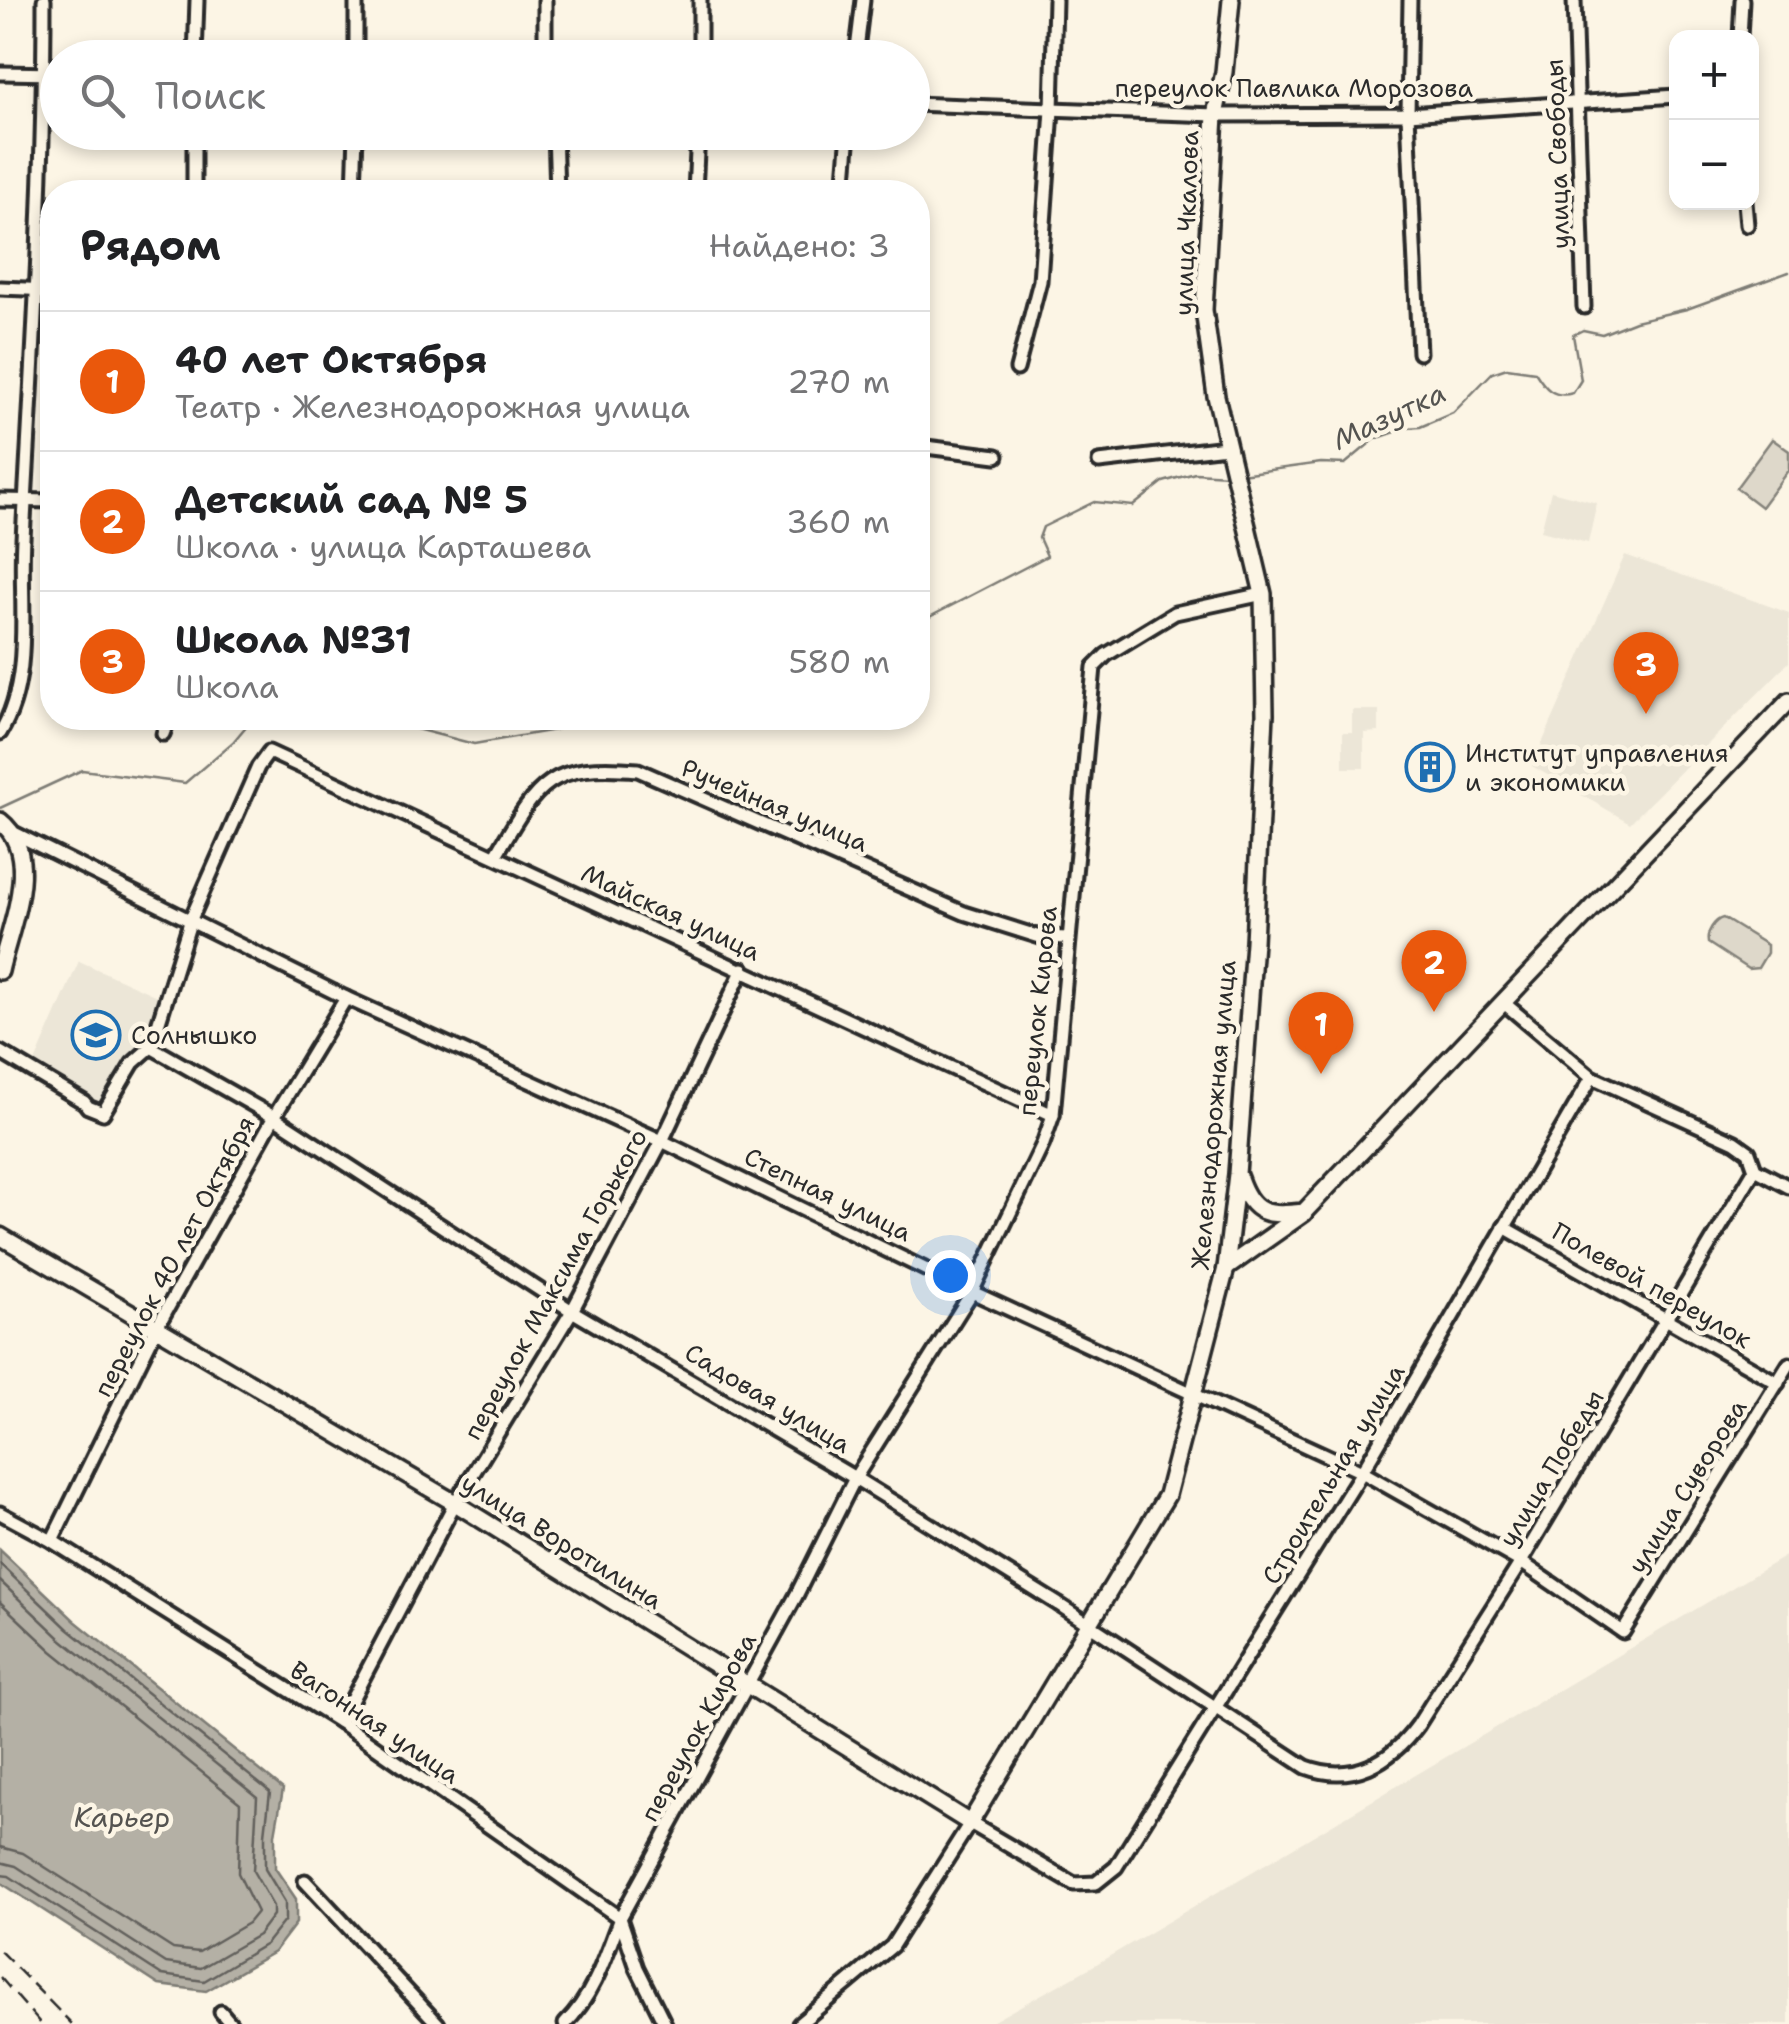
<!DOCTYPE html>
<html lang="ru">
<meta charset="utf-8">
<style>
body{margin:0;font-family:"Shantell Sans",sans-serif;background:#f2f2f2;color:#202124}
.controls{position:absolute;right:30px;top:30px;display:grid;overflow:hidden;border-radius:20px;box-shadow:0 5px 15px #0003}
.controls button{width:90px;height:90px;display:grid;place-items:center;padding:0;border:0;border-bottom:2px solid #e0e0e0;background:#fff;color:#202124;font:50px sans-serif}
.you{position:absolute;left:950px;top:1275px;width:35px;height:35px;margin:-25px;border:8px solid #fff;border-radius:50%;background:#1a73e8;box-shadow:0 0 0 15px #1a73e833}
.badge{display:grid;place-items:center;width:65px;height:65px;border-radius:50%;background:#ea580c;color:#fff;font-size:32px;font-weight:700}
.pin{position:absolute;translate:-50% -82px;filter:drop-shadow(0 2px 5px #0008)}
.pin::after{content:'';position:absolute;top:52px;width:35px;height:30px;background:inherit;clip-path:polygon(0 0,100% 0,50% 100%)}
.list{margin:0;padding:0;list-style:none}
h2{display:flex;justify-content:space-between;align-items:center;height:130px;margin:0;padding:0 40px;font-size:42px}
h2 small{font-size:32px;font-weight:400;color:#757577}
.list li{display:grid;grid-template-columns:65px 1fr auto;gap:30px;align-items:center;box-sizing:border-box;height:140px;padding:0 40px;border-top:2px solid #e0e0e0}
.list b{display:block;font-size:38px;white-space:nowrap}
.list p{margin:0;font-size:32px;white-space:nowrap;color:#757577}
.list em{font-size:32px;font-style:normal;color:#757577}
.icon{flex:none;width:55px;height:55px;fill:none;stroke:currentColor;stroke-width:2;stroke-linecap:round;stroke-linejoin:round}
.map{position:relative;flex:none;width:1789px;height:2024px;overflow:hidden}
.search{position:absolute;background:#fff;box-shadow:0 5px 15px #0003;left:40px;top:40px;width:890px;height:110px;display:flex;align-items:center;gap:25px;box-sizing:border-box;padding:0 35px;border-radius:55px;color:#757577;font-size:38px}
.panel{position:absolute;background:#fff;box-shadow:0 5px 15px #0003;left:40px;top:180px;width:890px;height:550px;border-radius:40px}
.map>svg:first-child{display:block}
.built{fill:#ece6d7}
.green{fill:#ded8ca;stroke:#84827a;stroke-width:2.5}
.water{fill:#b4b0a5;stroke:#7d7b74;stroke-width:2.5}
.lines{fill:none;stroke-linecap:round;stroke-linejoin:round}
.shore{stroke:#62605c;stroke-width:2.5}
.stream{stroke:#7d7b74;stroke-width:2.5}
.street-casing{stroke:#2b2b2b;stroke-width:19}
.secondary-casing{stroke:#2b2b2b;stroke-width:22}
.street{stroke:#fcf5e5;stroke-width:11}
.secondary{stroke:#fcf5e5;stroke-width:15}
.rail{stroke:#2b2b2b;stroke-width:2.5;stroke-dasharray:15 8;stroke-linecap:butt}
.labels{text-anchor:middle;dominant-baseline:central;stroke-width:9;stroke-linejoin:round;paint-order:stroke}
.street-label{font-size:25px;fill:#2b2b2b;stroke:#fcf5e5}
.poi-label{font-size:25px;fill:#2b2b2b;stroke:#fcf5e5;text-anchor:start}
.water-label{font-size:28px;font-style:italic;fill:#545350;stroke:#fcf5e5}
</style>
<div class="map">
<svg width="1789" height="2024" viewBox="0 0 1789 2024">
<rect width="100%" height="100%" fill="#fcf5e5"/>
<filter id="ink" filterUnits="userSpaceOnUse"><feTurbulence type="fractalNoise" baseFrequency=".01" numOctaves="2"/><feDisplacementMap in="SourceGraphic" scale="20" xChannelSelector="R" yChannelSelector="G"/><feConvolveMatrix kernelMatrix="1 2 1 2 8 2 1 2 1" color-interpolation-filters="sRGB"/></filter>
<g filter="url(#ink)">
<!-- built -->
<g class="built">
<polygon points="1551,491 1597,503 1588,543 1541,531"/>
<polygon points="1625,555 1789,613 1789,662 1630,823 1532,766"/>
<polygon points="1352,710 1379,710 1379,732 1364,733 1364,768 1343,768 1343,732 1352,732"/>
<polygon points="79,961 161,998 161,1007 105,1101 97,1104 35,1062"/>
<polygon points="1789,1554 1789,2024 988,2024 1093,1966"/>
</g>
<!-- green -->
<g class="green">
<polygon points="1772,439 1789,451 1789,469 1761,507 1736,488"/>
<path d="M1723,918l44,27v8l-9,15 -10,1 -40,-26c-2,-10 6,-23 15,-25z"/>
</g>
<!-- water -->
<polygon class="water" points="0,1550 75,1621 283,1789 275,1834 275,1868 296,1899 296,1923 274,1952 206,1991 159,1985 0,1882"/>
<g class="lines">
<!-- shore -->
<g class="shore">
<polyline points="0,1564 68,1629 270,1792 265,1834 265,1869 285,1902 285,1920 266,1944 204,1981 162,1975 9,1876 0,1875"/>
<polyline points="0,1581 61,1639 257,1797 253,1871 273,1906 273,1915 258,1935 201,1968 166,1963 16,1866 0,1862"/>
<polyline points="0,1602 52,1651 240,1803 238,1873 257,1912 248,1923 199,1952 173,1949 23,1853 0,1847"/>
</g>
<!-- stream -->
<g class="stream">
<path d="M1241,474l80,-11 24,1 30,-25 32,-11 13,-1 33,-14 39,-40 15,-5 28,4c10,16 18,27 38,21l8,-13 -8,-45 10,-5 19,4 33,-13 52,-12 102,-37"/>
<polyline points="918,623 1047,556 1039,538 1043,527 1094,502 1133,506 1163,482 1195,473 1228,475"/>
<polyline points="374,718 474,744 555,730 583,718"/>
<polyline points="0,808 82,770 185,783 233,742 253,718"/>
</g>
<!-- street casing -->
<g class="street-casing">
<g id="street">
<polyline points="356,0 356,58"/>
<polyline points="700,0 700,58"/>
<polyline points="1410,0 1408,114 1419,353"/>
<polyline points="1574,0 1584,307"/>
<polyline points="1740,38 1742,0"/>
<polyline points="195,58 197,0"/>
<polyline points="545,58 545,0"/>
<polyline points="856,58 863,0"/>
<polyline points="0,73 58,74"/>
<polyline points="912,104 1215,115 1408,114 1676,96"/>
<polyline points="555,132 557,192"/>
<polyline points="194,192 194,132"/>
<polyline points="354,192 356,132"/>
<polyline points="695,192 698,132"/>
<polyline points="844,192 849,132"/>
<polyline points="1745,202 1747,225"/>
<polyline points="0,288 52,290"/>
<polyline points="1017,369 1040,281 1052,110 1055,0"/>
<polyline points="918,446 997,456"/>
<polyline points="1099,462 1226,447"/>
<polyline points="0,500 52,501"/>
<path d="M0,733c34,-55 19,-133 23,-194 10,-180 21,-359 21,-539"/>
<polyline points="163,734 169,718"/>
<polyline points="14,833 346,998 662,1141 972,1292 1362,1472 1521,1562 1623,1632 1789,1364"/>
<path d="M496,855c42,-72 53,-93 142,-85l326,143 76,24 28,1"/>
<polyline points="1504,1003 1592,1077 1735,1142 1749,1152 1755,1169 1789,1187"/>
<path d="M151,1047l123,70 298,194 283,167 203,126 248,163c46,17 84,-4 112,-42l103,-163 234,-393"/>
<polyline points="0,1052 84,1102 88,1107 103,1113 133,1063 151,1047 191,919 258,767 269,752 1053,1115"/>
<polyline points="1504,1227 1778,1383"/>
<polyline points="0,1513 52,1541 340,1722 620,1918 637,1968 665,2024"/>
<polyline points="52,1541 157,1327 274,1117 346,998"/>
<polyline points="340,1722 455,1503 572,1311 662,1141 743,969"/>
<polyline points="305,1881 438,2024"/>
<polyline points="221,2012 231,2024"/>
<path d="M565,2024c29,-29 41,-69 55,-106l176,-322 59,-118 117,-186 71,-148 10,-29 41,-448 12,-12 69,-42 88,-19"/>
<polyline points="799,2024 892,1946 970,1823 1074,1884 1096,1883 1116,1867 1362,1472 1592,1077"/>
</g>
</g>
<!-- secondary casing -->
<g class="secondary-casing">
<g id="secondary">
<path d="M0,821c43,34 10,105 0,150"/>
<path d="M1239,1178c13,38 29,38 65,34l485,-511"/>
<polyline points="0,1236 455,1503 970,1823 1167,1495 1226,1268 1237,1174 1254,942 1265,714 1263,594 1216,396 1204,310 1215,115 1224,72 1231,0"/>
<polyline points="1226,1268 1304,1213"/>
</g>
</g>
<!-- street -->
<use href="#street" class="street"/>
<!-- secondary -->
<use href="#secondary" class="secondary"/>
<!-- rail -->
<g class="rail">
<polyline points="0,1951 72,2024"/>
<polyline points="0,1977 41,2024"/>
</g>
</g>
</g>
<!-- icons -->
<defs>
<g id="building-ring" transform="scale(2.5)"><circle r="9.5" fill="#fcf5e5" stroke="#1f6fb2" stroke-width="1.5"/><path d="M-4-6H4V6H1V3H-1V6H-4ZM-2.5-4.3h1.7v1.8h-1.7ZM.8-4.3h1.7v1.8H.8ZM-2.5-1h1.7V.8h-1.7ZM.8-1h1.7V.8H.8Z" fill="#1f6fb2"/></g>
<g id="school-ring" transform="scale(2.5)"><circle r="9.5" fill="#fcf5e5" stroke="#1f6fb2" stroke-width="1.5"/><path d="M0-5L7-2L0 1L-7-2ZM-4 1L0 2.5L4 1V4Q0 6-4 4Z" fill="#1f6fb2"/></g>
</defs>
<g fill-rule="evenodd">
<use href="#building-ring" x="1430" y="767"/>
<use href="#school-ring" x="96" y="1035"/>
</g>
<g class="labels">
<!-- street labels -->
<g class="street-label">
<text x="1294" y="88">переулок Павлика Морозова</text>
<text transform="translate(1557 154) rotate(-92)">улица Свободы</text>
<text transform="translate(1186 223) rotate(-88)">улица Чкалова</text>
<text transform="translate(775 805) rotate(23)">Ручейная улица</text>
<text transform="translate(671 912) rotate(25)">Майская улица</text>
<text transform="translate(1037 1011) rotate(-84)">переулок Кирова</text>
<text transform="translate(1213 1115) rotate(-85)">Железнодорожная улица</text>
<text transform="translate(828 1194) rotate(26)">Степная улица</text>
<text transform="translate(174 1256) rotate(-62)">переулок 40 лет Октября</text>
<text transform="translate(555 1284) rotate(-61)">переулок Максима Горького</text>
<text transform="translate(1652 1285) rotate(30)">Полевой переулок</text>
<text transform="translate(768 1398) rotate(31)">Садовая улица</text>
<text transform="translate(1551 1468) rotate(-59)">улица Победы</text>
<text transform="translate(1333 1474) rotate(-59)">Строительная улица</text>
<text transform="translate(1687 1486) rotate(-58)">улица Суворова</text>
<text transform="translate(562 1541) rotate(32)">улица Воротилина</text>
<text transform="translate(375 1722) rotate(34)">Вагонная улица</text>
<text transform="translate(698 1727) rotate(-61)">переулок Кирова</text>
</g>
<!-- poi labels -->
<g class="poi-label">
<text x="1465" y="753">Институт управления<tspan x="1465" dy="29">и экономики</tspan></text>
<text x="131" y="1035">Солнышко</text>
</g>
<!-- water labels -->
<g class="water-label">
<text transform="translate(1389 416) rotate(-25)">Мазутка</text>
<text x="122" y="1817">Карьер</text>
</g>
</g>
</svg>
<div class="controls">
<button>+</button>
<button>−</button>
</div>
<div class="you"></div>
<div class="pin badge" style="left:1321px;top:1074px">1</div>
<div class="pin badge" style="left:1434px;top:1012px">2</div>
<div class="pin badge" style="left:1646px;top:714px">3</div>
<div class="search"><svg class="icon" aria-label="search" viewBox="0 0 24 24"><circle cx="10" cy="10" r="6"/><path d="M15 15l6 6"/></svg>Поиск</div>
<section class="panel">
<h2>Рядом<small>Найдено: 3</small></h2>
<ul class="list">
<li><span class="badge">1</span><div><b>40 лет Октября</b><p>Театр · Железнодорожная улица</p></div><em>270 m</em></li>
<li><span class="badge">2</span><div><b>Детский сад № 5</b><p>Школа · улица Карташева</p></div><em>360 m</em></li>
<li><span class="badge">3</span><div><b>Школа №31</b><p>Школа</p></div><em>580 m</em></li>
</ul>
</section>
</div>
